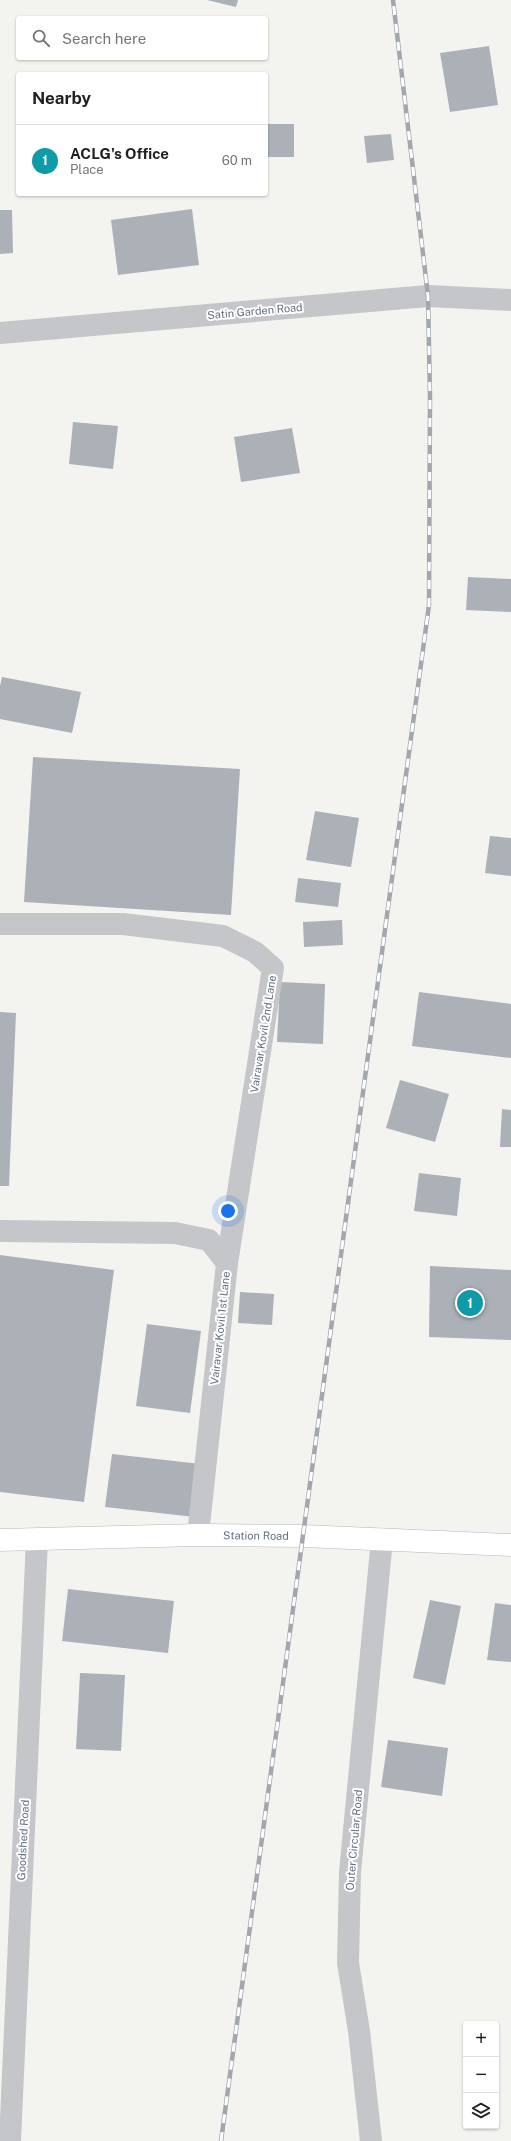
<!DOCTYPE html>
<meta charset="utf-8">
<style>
body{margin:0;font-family:"Public Sans",sans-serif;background:#f2f2f2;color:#202124}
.controls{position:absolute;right:12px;bottom:12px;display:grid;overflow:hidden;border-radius:4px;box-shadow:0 1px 3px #0004}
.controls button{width:36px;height:36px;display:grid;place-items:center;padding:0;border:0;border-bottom:1px solid #e0e0e0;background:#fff;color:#202124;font:20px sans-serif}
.you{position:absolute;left:228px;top:1211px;width:14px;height:14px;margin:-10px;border:3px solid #fff;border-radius:50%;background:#1a73e8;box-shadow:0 0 0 6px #1a73e833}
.badge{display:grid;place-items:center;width:26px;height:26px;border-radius:50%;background:#111827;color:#fff;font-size:13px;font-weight:700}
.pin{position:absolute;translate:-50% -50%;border:2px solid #fff;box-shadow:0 1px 4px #0006}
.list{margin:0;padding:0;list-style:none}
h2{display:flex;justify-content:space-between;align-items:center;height:52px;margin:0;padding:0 16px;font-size:17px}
h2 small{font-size:13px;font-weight:400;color:#757577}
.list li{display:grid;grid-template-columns:26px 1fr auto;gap:12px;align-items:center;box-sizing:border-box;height:72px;padding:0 16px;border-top:1px solid #e0e0e0}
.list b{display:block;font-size:15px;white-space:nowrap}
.list p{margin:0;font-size:13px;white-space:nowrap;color:#757577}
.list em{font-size:13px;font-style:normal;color:#757577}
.icon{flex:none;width:22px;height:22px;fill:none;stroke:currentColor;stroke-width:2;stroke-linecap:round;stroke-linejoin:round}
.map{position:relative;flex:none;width:511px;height:2141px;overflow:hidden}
.search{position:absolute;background:#fff;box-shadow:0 1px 3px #0004;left:16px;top:16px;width:252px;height:44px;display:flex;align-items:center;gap:10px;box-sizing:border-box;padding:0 14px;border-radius:4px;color:#757577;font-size:15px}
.panel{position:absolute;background:#fff;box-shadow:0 1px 3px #0004;left:16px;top:72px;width:252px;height:124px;border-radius:4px}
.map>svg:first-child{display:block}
.building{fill:#acb1b8}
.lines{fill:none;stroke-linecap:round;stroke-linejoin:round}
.major-casing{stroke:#b4b7bc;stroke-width:23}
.minor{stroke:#c4c6ca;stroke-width:22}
.major{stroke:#fff;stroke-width:22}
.rail-casing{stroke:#a2a6ad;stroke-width:4.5}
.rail{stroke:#fff;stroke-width:3;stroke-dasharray:9;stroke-linecap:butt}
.labels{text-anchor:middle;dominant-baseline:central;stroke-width:4;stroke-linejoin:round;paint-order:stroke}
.street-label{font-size:11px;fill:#636f81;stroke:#fff}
</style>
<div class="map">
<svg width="511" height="2141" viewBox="0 0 511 2141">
<rect width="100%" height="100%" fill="#f3f4f0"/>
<!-- building -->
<g class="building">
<polygon points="207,0 238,0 236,7"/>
<polygon points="489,46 498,105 450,112 440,53"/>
<rect x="266" y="124" width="28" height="33"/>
<polygon points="391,134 394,160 367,163 364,136"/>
<polygon points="192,209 199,265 118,275 111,220"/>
<polygon points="0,210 12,210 13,253 0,254"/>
<polygon points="73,422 118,426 113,469 69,464"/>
<polygon points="292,428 300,473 241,482 234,437"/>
<polygon points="468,577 511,579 511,612 466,610"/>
<polygon points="2,677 81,692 72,733 0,719 0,686"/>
<polygon points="33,757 240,769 231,915 24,902"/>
<polygon points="315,811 359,818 351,867 306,860"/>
<polygon points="490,836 511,838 511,876 485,873"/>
<polygon points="298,878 341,883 338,907 295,902"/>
<polygon points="342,920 343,945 304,947 303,922"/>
<polygon points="280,982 325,984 323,1044 277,1042"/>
<polygon points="419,992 511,1004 511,1058 412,1046"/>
<polygon points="0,1012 16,1013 9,1186 0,1186"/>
<polygon points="400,1080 449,1094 435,1142 386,1128"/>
<polygon points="502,1109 511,1110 511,1147 500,1147"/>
<polygon points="419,1173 461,1178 457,1216 414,1211"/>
<polygon points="0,1255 114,1270 84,1502 0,1492"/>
<polygon points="430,1266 511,1270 511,1340 429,1337"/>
<polygon points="240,1292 274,1294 272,1325 238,1323"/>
<polygon points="147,1324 201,1331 190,1413 136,1406"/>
<polygon points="112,1454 201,1464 195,1517 105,1507"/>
<polygon points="68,1589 174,1601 168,1653 62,1641"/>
<polygon points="430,1600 461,1606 445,1685 413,1678"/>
<polygon points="495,1603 511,1605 511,1662 487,1660"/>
<polygon points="80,1673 125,1675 121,1751 76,1749"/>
<polygon points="388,1740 448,1748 442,1796 381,1787"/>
</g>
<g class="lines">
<!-- major casing -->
<g class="major-casing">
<g id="major">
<path id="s1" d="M0,1540l198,-5 105,1 208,9"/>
</g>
</g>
<!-- minor -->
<g class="minor">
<polyline points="0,333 428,296 511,300"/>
<polyline points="0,924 123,924 223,936 255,952 273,968 227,1263"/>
<polyline points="0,1231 175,1233 209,1240 227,1263 198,1535"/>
<polyline points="10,2141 37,1539"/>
<polyline points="371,2141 359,2031 348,1963 350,1872 382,1539"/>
</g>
<!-- major -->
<use href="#major" class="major"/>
<!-- rail casing -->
<g class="rail-casing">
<polyline id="rail" points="221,2141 429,605 430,397 428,296 393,0"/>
</g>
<!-- rail -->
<use href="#rail" class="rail"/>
</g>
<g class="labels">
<!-- street labels -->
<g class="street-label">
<text transform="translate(255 311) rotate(-5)">Satin Garden Road</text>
<text transform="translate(263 1034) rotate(-81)">Vairavar Kovil 2nd Lane</text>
<text transform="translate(220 1328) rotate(-84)">Vairavar Kovil 1st Lane</text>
<text stroke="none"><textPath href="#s1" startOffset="256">Station Road</textPath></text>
<text transform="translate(23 1840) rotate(-87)">Goodshed Road</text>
<text transform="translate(354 1840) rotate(-85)">Outer Circular Road</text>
</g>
</g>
</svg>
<div class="controls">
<button>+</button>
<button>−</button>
<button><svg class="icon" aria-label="layers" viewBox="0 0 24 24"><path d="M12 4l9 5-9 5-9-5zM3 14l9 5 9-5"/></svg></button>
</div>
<div class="you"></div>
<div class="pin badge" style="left:470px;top:1303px;background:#0f9aa8">1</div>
<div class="search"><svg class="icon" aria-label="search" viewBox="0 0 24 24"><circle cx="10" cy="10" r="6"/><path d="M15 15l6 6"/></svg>Search here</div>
<section class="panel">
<h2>Nearby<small></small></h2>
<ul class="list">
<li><span class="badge" style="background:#0f9aa8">1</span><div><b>ACLG's Office</b><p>Place</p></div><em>60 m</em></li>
</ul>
</section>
</div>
